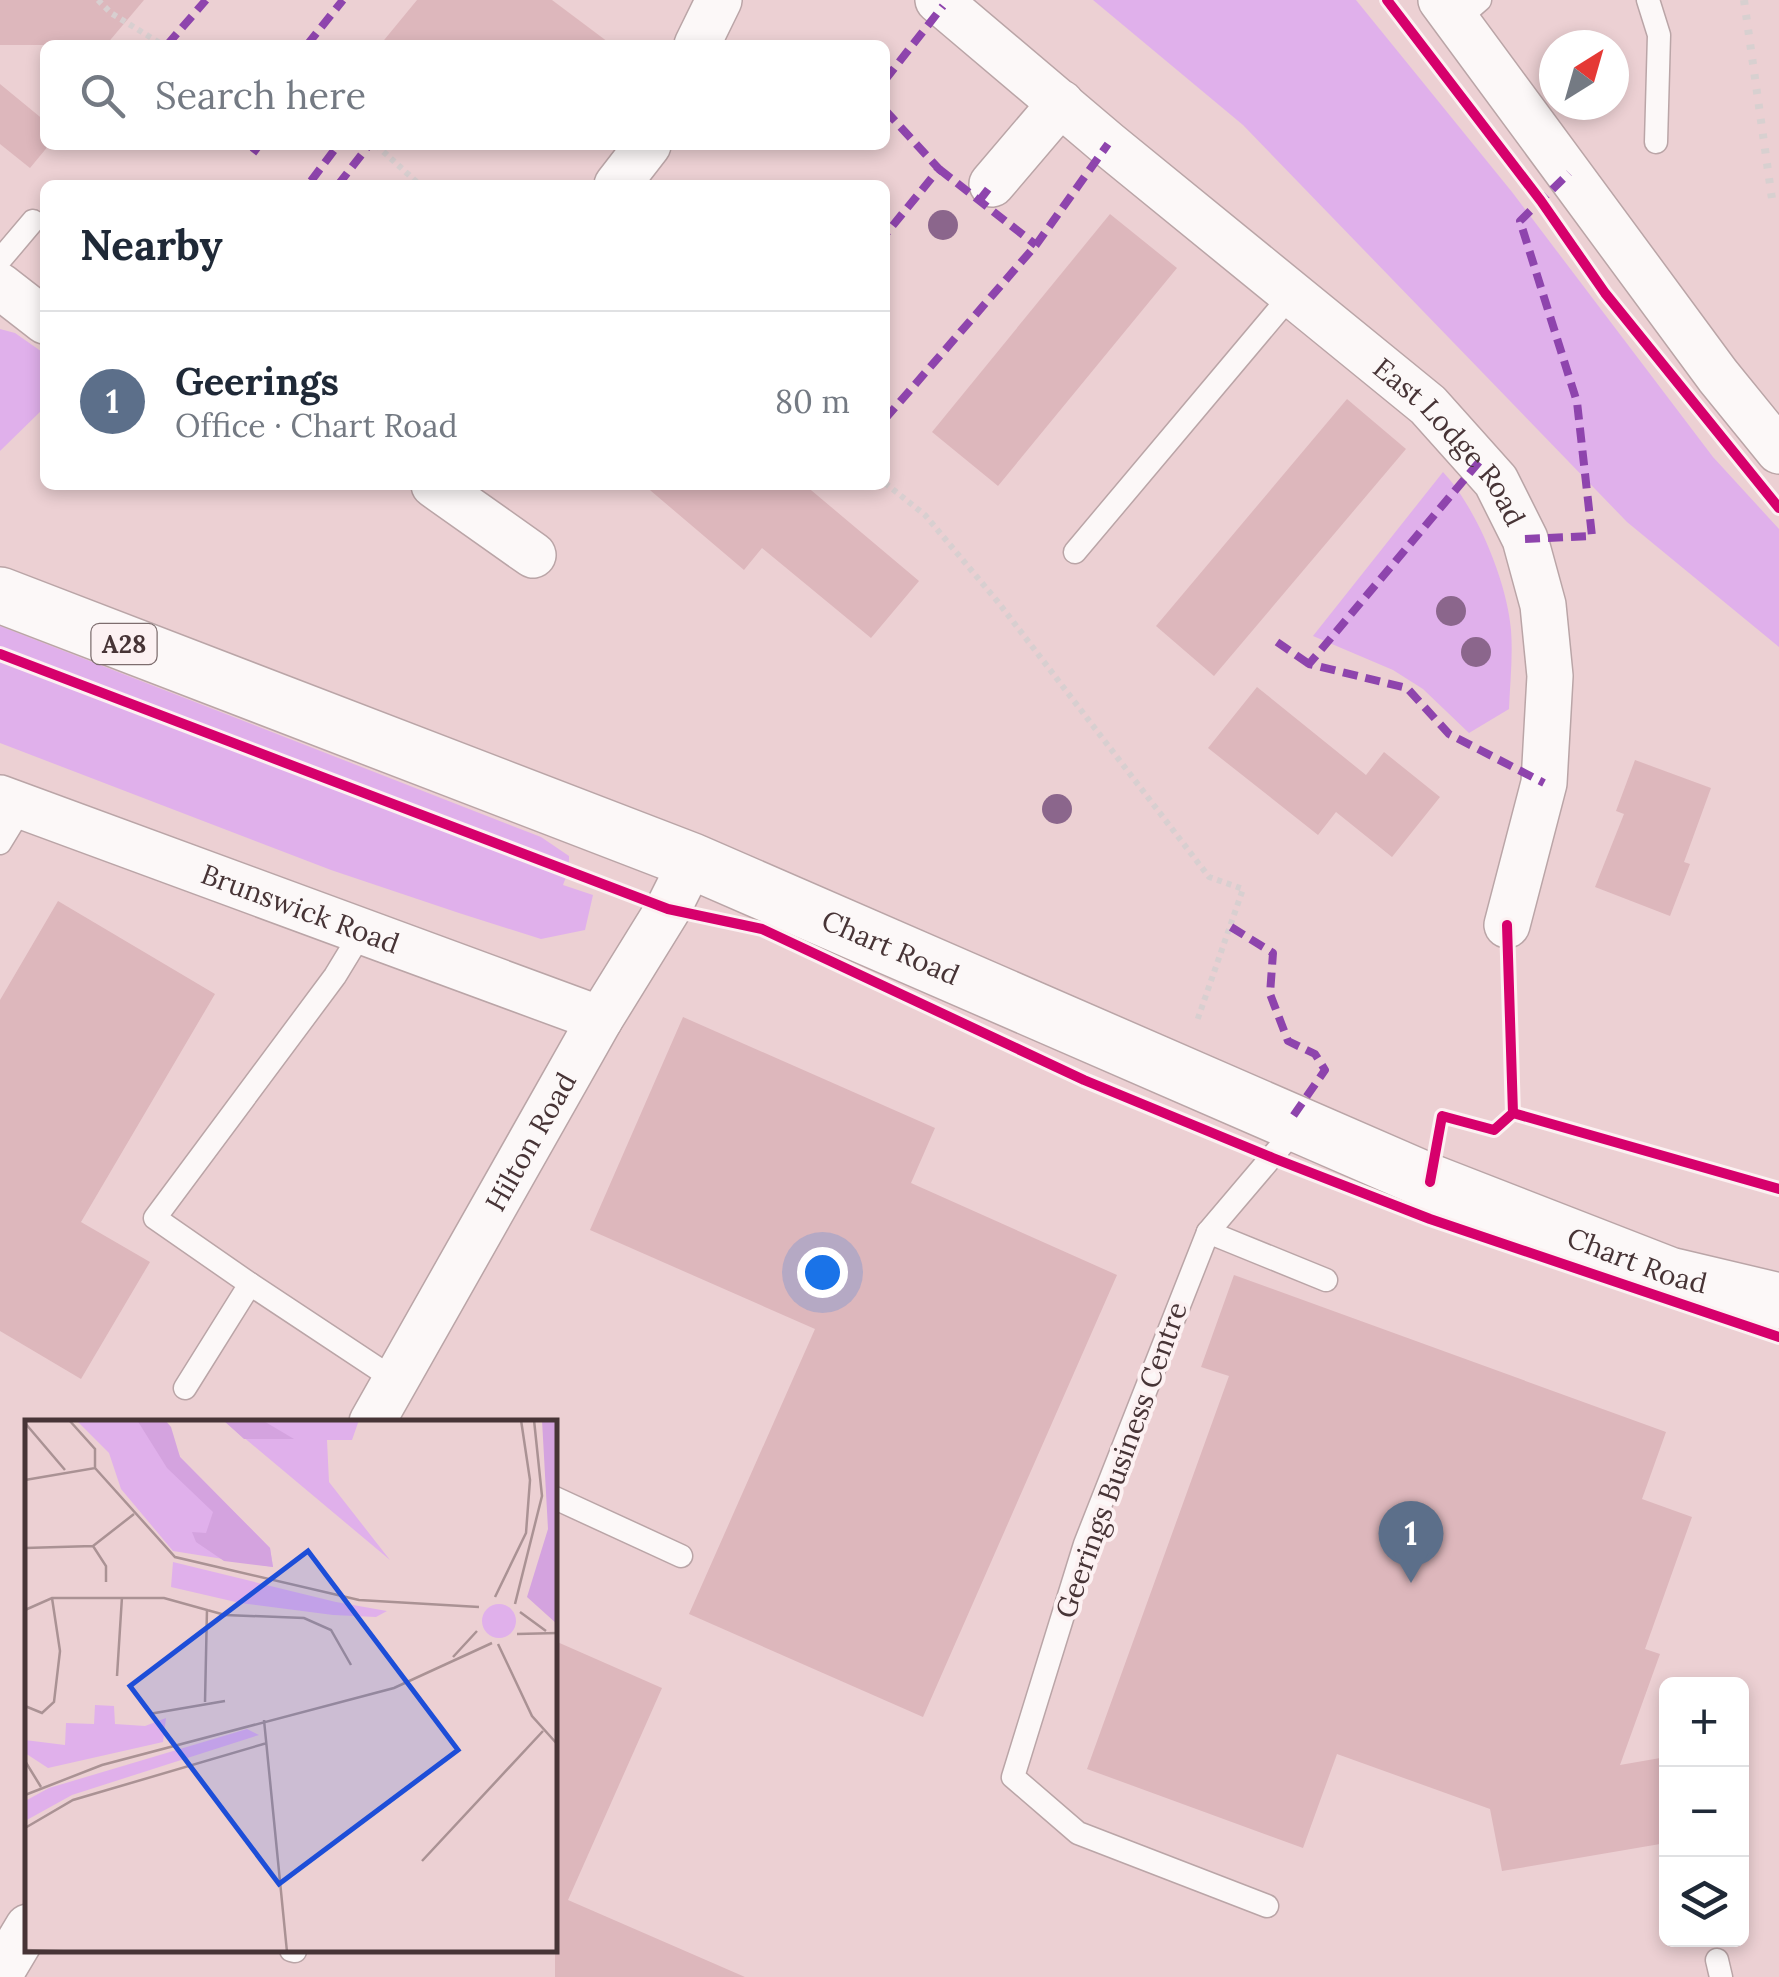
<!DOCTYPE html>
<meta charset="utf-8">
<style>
body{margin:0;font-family:Lora,serif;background:#f2f2f3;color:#1f2937}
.controls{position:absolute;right:30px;bottom:30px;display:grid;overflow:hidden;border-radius:15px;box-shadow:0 5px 15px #0003}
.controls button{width:90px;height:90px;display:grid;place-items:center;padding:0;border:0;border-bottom:2px solid #e0e1e3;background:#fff;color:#1f2937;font:50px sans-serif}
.compass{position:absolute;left:1539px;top:30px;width:90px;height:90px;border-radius:50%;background:#fff;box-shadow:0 5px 15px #0003;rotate:37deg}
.you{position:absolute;left:822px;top:1272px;width:35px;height:35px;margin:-25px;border:8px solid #fff;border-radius:50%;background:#1a73e8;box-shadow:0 0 0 15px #1a73e833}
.badge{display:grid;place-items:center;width:65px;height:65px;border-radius:50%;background:#7c3aed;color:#fff;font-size:32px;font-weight:700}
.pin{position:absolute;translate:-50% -82px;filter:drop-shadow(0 2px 5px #0008)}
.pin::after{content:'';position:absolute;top:52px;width:35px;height:30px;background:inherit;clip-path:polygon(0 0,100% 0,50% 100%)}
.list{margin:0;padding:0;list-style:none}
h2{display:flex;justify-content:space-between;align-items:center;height:130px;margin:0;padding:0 40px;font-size:42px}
h2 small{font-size:32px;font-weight:400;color:#747a83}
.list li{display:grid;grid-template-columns:65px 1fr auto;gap:30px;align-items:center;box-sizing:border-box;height:180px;padding:0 40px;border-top:2px solid #e0e1e3}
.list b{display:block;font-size:38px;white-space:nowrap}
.list p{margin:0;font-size:32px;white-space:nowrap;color:#747a83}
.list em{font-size:32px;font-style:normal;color:#747a83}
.icon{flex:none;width:55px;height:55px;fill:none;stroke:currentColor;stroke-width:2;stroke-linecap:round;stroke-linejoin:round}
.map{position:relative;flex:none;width:1779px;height:1977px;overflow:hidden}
.search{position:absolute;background:#fff;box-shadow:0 5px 15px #0003;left:40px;top:40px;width:850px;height:110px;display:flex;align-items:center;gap:25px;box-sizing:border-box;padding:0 35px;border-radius:15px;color:#747a83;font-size:38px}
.panel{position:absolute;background:#fff;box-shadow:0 5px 15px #0003;left:40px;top:180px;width:850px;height:310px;border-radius:15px}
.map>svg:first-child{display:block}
.green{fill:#e0b0eb}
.building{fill:#ddb7bc}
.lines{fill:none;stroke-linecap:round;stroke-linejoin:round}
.lane-casing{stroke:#baa5a7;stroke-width:25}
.street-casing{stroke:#baa5a7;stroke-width:48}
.primary-casing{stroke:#baa5a7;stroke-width:58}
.path{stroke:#d8cfd0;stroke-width:6;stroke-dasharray:5 5;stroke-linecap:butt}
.lane{stroke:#fcf8f8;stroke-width:22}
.street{stroke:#fcf8f8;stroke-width:45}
.primary{stroke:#fcf8f8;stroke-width:55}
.rail{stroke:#d8d0d0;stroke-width:8;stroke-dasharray:5 10;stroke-linecap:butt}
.quiet{stroke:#8e44ad;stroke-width:8;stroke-dasharray:15 8;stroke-linecap:butt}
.cycleway-casing{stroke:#fcf1f2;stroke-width:16}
.cycleway{stroke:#d6006c;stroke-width:10}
.tree{fill:#8b668c}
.labels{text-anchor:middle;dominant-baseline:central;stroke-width:8;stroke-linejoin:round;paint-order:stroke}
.shield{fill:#fcf1f2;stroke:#7d6d6e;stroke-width:2.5}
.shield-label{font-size:25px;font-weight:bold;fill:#473436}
.street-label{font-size:28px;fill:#473436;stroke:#fcf1f2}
.inset-road{fill:none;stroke:#aa9294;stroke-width:2.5}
.view{fill:#1d4ed8;fill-opacity:0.15;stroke:#1d4ed8;stroke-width:5}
.inset-edge{fill:none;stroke:#473436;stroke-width:5}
</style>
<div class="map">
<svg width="1779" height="1977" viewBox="0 0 1779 1977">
<rect width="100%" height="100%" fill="#ecd0d3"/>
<!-- green -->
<g class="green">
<polygon points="1093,0 1356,0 1512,192 1713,457 1779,529 1779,647 1627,522 1243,125"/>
<polygon points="0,329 15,333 45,354 45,407 0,451"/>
<path d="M1443,472c33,35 64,109 68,158 2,26 -1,53 -2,79l-40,24 -46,-44 -30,-19 -80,-34z"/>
<polygon points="0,626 541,837 569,856 569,869 563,885 593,895 585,930 541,939 459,913 331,870 0,743"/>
</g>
<!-- building -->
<g class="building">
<polygon points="0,0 144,0 106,45 0,45"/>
<polygon points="417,0 552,0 612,45 380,45"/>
<polygon points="0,84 45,121 45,145 49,145 30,168 0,144"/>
<polygon points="1110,214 1177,268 998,486 932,432"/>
<polygon points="1347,399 1406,449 1214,676 1156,626"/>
<polygon points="644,485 805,485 919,581 871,638 762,548 744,570"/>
<polygon points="1257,687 1366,775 1384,752 1440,797 1392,857 1336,812 1318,835 1208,748"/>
<polygon points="1635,760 1711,788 1684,862 1690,864 1670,916 1595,887 1624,814 1616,811"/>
<polygon points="58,901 215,994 81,1222 150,1262 81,1379 0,1331 0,1000"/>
<polygon points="683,1017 935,1128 911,1183 1117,1275 923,1717 689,1614 815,1329 590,1230"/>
<polygon points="1234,1275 1666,1432 1642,1499 1692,1517 1645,1649 1660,1654 1620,1765 1666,1757 1666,1843 1502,1871 1490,1809 1337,1754 1303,1848 1087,1769 1229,1376 1201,1367"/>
<polygon points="555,1641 662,1688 568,1900 745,1977 555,1977"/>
</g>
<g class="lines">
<!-- lane casing -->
<g class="lane-casing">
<g id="lane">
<polyline points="1648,0 1659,35 1656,142"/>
<polyline points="1457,20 1480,0"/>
<polyline points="0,260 33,221"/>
<polyline points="1075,552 1292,294"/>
<polyline points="0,843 22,807"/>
<polyline points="1208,1232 1326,1280"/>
<polyline points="250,1284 395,1380"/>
<polyline points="185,1388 250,1284 155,1218 335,976 363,930"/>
<polyline points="555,1498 681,1556"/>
<polyline points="1267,1906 1078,1833 1013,1777 1085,1544 1208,1232 1298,1126"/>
<polyline points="291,1950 295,1951"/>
<polyline points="1717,1960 1721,1977"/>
</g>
</g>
<!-- street casing -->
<g class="street-casing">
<g id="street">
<path id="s1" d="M938,0l170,144 320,261 68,76 29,58 18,66 7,71 -6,107 -37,142"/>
<polyline points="1441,0 1718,376 1779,451"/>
<polyline points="697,45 719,0"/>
<polyline points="992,184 1061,103"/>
<polyline points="617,185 648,145"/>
<polyline points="0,286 45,321"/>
<polyline points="434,485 533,555"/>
<path id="s2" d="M0,798l600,221"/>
<path id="s3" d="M372,1422l228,-403 68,-110 24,-48"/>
<polyline points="0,1974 28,1927"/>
</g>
</g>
<!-- primary casing -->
<g class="primary-casing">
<g id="primary">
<path id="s4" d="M0,595l692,266 738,321 239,93 110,26"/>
</g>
</g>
<!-- path -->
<g class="path">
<polyline points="98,0 111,13 163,45"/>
<polyline points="376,145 420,185"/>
<polyline points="885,483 925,515 998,602 1209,877 1243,889 1197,1021"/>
</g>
<!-- lane -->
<use href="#lane" class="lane"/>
<!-- street -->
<use href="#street" class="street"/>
<!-- primary -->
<use href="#primary" class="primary"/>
<!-- rail -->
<polyline class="rail" points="1744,0 1772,199"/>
<!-- quiet -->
<g class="quiet">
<polyline points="167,45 206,0"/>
<polyline points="307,45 343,0"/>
<polyline points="885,80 943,6"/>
<polyline points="885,110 939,169 885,235"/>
<polyline points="253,153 259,145"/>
<polyline points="939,169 1036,245"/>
<polyline points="311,181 338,145"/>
<polyline points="338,185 369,145"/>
<polyline points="979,201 992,184"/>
<polyline points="885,419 1036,245 1108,144"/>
<polyline points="1479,462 1309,664 1407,688 1449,734 1544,783"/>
<polyline points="1525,539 1592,536 1577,402 1520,221 1569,173"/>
<polyline points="1277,642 1309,664"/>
<polyline points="1231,927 1273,953 1270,994 1288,1041 1315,1054 1325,1070 1289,1122"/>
</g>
<!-- cycleway casing -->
<g class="cycleway-casing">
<g id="cycleway">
<polyline points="1387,0 1541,201 1605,293 1779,508"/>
<polyline points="0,654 668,909 762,929 1084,1080 1273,1158 1430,1219 1779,1337"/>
<polyline points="1513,1113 1779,1189"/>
<polyline points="1430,1182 1442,1116 1494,1130 1513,1113 1507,925"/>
</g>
</g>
<!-- cycleway -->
<use href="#cycleway" class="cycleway"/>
</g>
<!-- trees -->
<g class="tree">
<circle cx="943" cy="225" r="15"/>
<circle cx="1451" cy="611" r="15"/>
<circle cx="1476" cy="652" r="15"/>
<circle cx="1057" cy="809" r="15"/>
</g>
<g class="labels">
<!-- shield labels -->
<rect class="shield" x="91.5" y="624" width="65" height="40" rx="8"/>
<g class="shield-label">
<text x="124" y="644">A28</text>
</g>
<!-- street labels -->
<g class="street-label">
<text stroke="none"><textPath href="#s1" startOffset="678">East Lodge Road</textPath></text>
<text stroke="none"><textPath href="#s2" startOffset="320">Brunswick Road</textPath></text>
<text stroke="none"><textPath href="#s4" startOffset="958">Chart Road</textPath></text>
<text stroke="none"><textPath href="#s3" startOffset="322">Hilton Road</textPath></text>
<text stroke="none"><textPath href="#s4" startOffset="1768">Chart Road</textPath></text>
<text transform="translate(1121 1460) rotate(-70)">Geerings Business Centre</text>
</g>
</g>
<!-- overview -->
<g transform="translate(25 1420)">
<rect width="532" height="532" fill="#ecd0d3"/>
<path d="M51,0h89l15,37 90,91 3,19 -100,-16 -52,-62 -12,-36zM198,0h136l-7,20h-25l2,42 61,78zM148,142l163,40 51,9 -11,6 -43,-2 -93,-12 -69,-16zM457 201a17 17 0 1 1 34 0a17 17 0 1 1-34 0ZM70,285l19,1 1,18 30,2 21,-8 -3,24 -115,26 -23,-15v-13l40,5 1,-22 28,1zM222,309l12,6 -187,60 -47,26v-20l24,-13z" fill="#e0b0eb"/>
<path d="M112,0h28l6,7 9,30 90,91 3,19 -49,-6 -28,-19 -4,-10 14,1 7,-21 -46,-44zM198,0h39l32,19h-50zM517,0h15v204l-30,-27 21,-68z" fill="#d4a3df"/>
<path class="inset-road" d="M44,0l26,29v19M0,3l40,47M0,60l70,-12 80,89 184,43 120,7M68,126l13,20v16M0,128l68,-2 41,-32M470,177l31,-64 4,-53 -9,-60M490,184l27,-108 -8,-76M0,190l27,-12h112l61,17 79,3 27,12 20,35M495,192l26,19M492,214l41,-1M473,224l34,72 26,29M428,237l24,-26M92,256l5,-79M180,282l2,-93M0,286l17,7 12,-11 6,-51 -8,-53M124,294l76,-13M239,300l23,232M0,341l16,26M0,375l77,-30 292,-77 98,-45M0,408l48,-28 194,-57M397,441l121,-130M0,530l61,2"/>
<path class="view" d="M283,131l150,199 -179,134 -149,-198z"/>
<rect width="532" height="532" class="inset-edge"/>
</g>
</svg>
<div class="controls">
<button>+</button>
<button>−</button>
<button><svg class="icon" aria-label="layers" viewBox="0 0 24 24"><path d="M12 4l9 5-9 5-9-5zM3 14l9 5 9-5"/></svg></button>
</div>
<svg class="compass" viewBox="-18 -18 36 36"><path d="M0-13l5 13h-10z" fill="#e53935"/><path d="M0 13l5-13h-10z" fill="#747a83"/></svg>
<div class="you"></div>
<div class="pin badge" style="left:1411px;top:1583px;background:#5c6f8a">1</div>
<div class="search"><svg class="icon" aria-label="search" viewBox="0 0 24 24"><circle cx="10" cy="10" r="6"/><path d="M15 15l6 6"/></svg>Search here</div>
<section class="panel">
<h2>Nearby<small></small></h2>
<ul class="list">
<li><span class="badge" style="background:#5c6f8a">1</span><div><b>Geerings</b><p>Office · Chart Road</p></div><em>80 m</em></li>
</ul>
</section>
</div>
